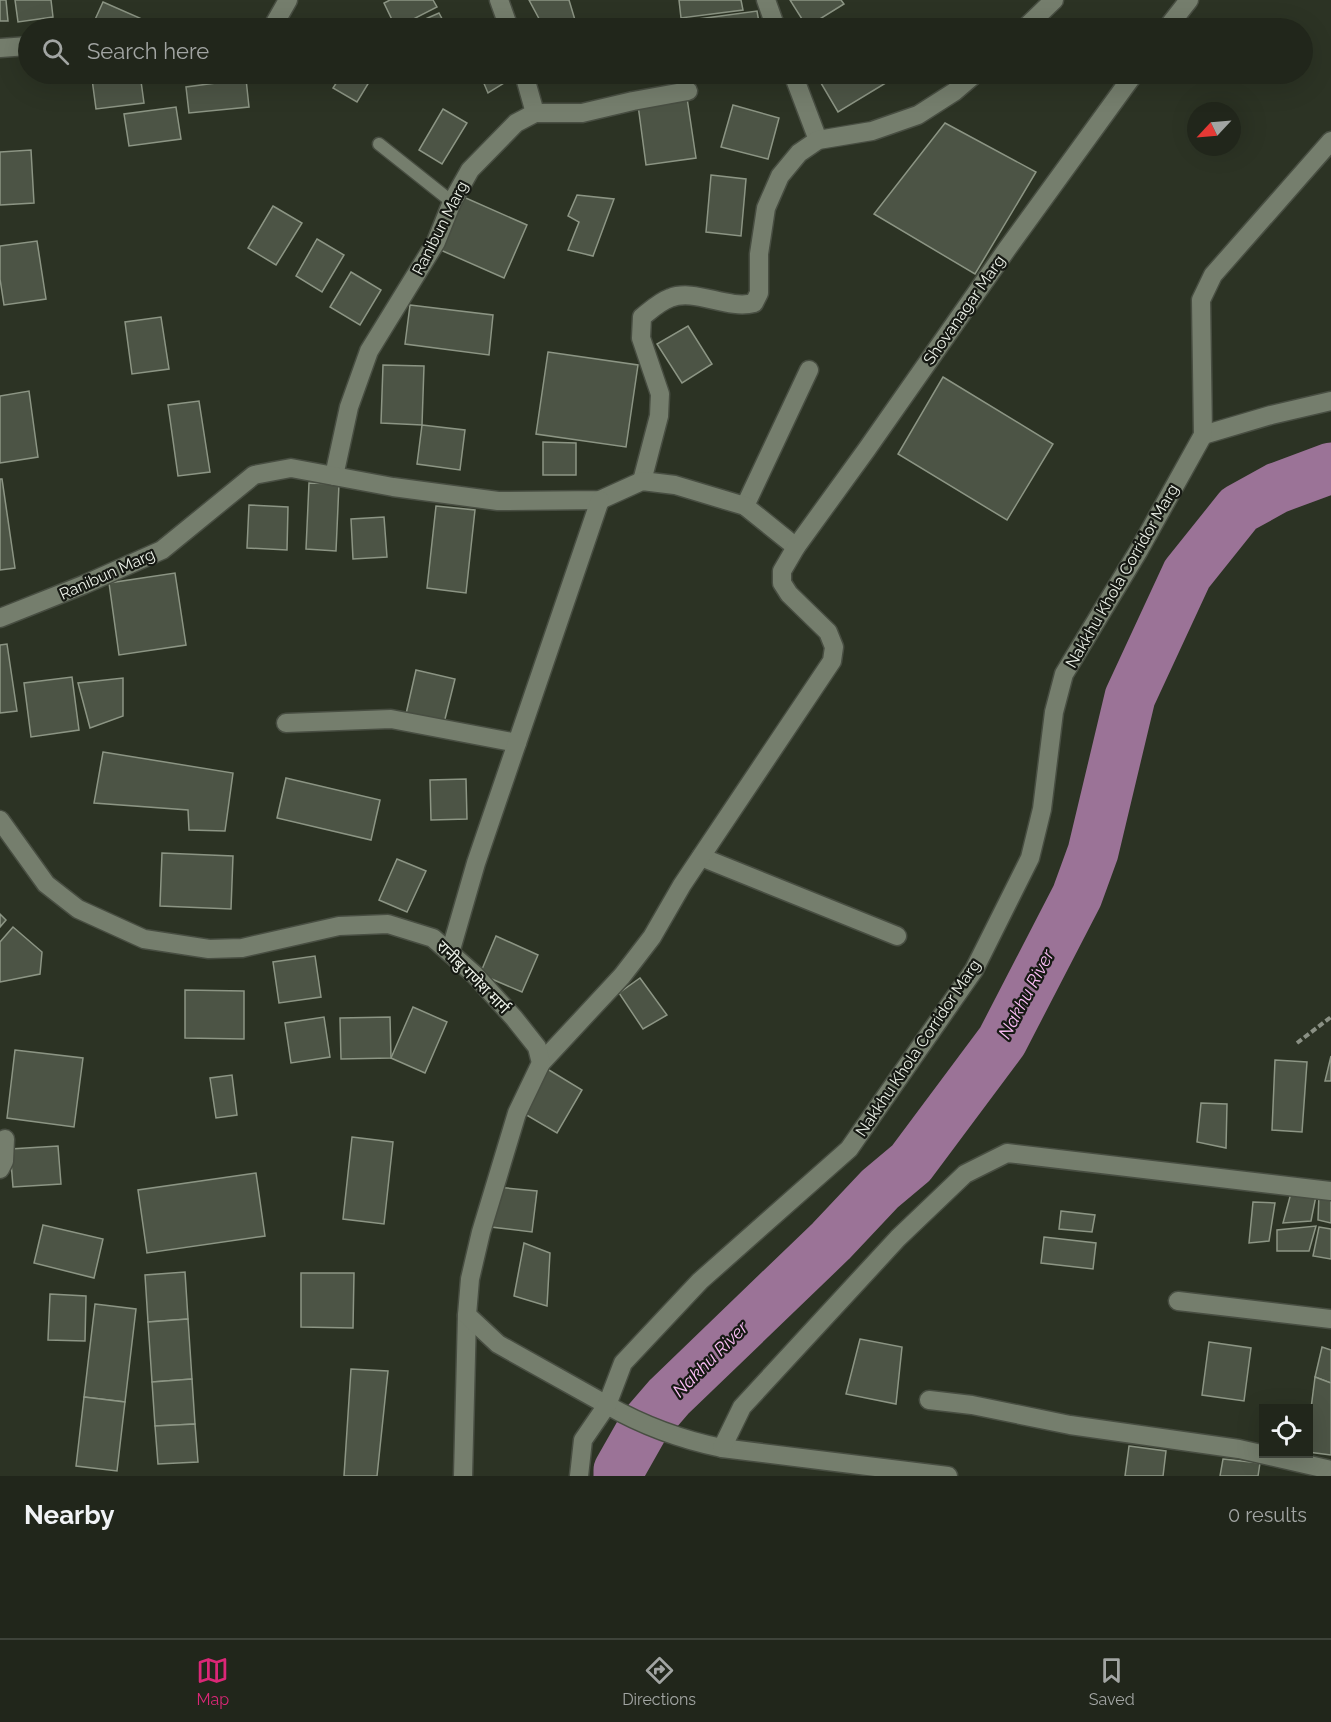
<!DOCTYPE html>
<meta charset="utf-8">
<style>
body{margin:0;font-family:Raleway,"Noto Sans Devanagari",sans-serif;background:#2d3228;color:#f1f3f6}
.controls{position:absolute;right:18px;bottom:18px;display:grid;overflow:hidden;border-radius:0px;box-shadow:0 6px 24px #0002}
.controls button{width:54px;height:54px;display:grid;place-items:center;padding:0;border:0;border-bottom:2px solid #3e433a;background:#21261b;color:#f1f3f6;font:30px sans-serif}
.compass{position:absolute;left:1187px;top:102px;width:54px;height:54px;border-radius:50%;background:#21261b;box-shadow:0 6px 24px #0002;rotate:244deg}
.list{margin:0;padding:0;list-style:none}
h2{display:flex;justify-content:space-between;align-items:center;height:78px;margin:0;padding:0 24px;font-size:26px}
h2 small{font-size:20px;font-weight:400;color:#a2a5a3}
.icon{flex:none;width:33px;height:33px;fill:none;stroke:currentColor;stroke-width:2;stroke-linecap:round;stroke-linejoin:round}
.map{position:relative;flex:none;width:1331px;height:1476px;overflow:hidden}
.search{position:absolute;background:#21261b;box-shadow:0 6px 24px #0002;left:18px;right:18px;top:18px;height:66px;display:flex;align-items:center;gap:15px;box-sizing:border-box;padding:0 21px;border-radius:33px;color:#a2a5a3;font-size:22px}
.sheet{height:162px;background:#21261b}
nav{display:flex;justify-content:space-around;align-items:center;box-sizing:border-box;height:84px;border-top:2px solid #3e433a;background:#21261b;font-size:16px;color:#a2a5a3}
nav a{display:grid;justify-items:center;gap:3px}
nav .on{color:#db2777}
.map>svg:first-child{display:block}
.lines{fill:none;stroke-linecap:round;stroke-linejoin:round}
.river{stroke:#9b7397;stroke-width:51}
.building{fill:#4c5445;stroke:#8c9584;stroke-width:1.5}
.service-casing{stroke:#484e42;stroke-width:15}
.minor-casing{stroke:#484e42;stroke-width:21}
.tertiary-casing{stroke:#484e42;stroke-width:21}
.path{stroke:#8a9084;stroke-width:4;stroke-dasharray:6 3;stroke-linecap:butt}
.service{stroke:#757e6d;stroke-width:12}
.minor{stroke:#757e6d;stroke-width:18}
.tertiary{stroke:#757e6d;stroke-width:18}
.labels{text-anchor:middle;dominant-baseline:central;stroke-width:4.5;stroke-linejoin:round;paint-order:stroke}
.street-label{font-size:16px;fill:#ecf1e8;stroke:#161913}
.water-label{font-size:18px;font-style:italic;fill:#fbbdf6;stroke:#161913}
</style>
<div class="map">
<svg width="1331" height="1476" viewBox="0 0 1331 1476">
<rect width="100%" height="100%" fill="#2c3324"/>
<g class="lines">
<!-- river -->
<polyline class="river" points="619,1476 619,1470 644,1426 669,1397 831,1241 880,1189 911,1163 1002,1041 1077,896 1093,852 1130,697 1187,574 1239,509 1277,488 1331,468"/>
</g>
<!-- building -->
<g class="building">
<polygon points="0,0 6,0 8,21 0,21"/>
<polygon points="15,0 51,0 53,17 18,22"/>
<polygon points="390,0 433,0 437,7 396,28 384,3"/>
<polygon points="529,0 569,0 575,20 544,28"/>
<polygon points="679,0 741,0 743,10 681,18"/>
<polygon points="790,0 841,0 844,4 807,27"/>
<polygon points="103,2 142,19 137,28 103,28 93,24"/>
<polygon points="757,11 760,28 692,28 691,20"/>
<polygon points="439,13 447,28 408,28 407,27"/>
<polygon points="132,74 140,74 144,103 96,109 92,79"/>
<polygon points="342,74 374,74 357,102 333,88"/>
<polygon points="480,74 513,74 514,77 488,93"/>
<polygon points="825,74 891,74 894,78 838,112 818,78"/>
<polygon points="246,79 249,107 189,113 186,87"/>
<polygon points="687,98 696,158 646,165 638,105"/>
<polygon points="733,105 779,118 768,159 721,147"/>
<polygon points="176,107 181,139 129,146 124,114"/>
<polygon points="443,109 467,123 442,164 419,150"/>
<polygon points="945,123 1036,172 975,274 874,214"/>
<polygon points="31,150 34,203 0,205 0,152"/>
<polygon points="711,175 746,179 741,236 706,232"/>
<polygon points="459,195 527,225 504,278 436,248"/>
<polygon points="577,195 614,199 593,256 568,250 579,222 568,216"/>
<polygon points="273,206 302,223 276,265 248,248"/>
<polygon points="317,239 344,255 322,292 296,276"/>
<polygon points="37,241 46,299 4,305 0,279 0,246"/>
<polygon points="351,272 381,290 360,325 330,307"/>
<polygon points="410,305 493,315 489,355 405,344"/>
<polygon points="161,317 169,369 132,374 125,322"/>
<polygon points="688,326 712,364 682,383 657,344"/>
<polygon points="548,352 638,365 626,447 536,434"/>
<polygon points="383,365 424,366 422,425 381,423"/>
<polygon points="943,377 1053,444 1007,520 898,454"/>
<polygon points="29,391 38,457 0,463 0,396"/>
<polygon points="199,401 210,472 178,476 168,405"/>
<polygon points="422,425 465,430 460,470 417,464"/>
<polygon points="543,442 576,443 576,475 543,475"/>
<polygon points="0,479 2,479 15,568 0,570"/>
<polygon points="309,483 339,484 336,551 306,549"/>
<polygon points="249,505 288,507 287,550 247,548"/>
<polygon points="436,506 475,510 466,593 427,588"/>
<polygon points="384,517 387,557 353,559 351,519"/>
<polygon points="175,573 186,645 119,655 109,583"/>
<polygon points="7,644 17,711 0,713 0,645"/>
<polygon points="416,670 455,679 444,723 406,714"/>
<polygon points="72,677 79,730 31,737 24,683"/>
<polygon points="123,678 123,716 90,728 78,683"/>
<polygon points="103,752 233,773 225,831 189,830 188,810 94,803"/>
<polygon points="286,778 380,800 371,840 277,818"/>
<polygon points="466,779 467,819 431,820 430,780"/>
<polygon points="162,853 233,856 231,909 160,906"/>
<polygon points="397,859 426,871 407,912 379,900"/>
<polygon points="0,914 6,920 0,927"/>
<polygon points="13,927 42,952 40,974 0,982 0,942"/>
<polygon points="496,936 538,955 522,992 480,974"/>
<polygon points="315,956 321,997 279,1003 273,962"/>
<polygon points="640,978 667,1015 643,1029 619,993"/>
<polygon points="185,990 244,991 244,1039 185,1038"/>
<polygon points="413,1007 447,1022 425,1073 391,1058"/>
<polygon points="324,1017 330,1057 291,1063 285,1023"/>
<polygon points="390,1017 391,1058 341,1059 340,1018"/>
<polygon points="15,1050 83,1058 74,1127 7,1118"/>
<polygon points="1331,1056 1331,1081 1325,1081"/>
<polygon points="1275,1060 1307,1062 1302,1132 1272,1130"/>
<polygon points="544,1067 582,1090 557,1133 518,1110"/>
<polygon points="232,1075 237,1115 216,1118 210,1078"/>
<polygon points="1201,1103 1227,1104 1226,1148 1197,1142"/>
<polygon points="352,1137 393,1142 384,1224 343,1219"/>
<polygon points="58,1146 61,1184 13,1187 10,1149"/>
<polygon points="256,1173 265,1236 147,1253 138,1190"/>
<polygon points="496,1187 537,1191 532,1232 491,1227"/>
<polygon points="1291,1193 1316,1196 1311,1221 1283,1223"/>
<polygon points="1319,1194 1331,1196 1331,1223 1318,1220"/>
<polygon points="1253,1202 1275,1203 1269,1241 1249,1243"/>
<polygon points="1061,1211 1095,1215 1092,1232 1059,1229"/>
<polygon points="43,1225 103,1239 94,1278 34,1263"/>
<polygon points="1316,1226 1309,1251 1277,1251 1277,1230"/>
<polygon points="1319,1227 1331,1229 1331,1259 1313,1256"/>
<polygon points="1044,1237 1096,1243 1093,1269 1041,1263"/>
<polygon points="524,1243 550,1253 547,1306 514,1296"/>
<polygon points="185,1272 188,1319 148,1322 145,1275"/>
<polygon points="301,1273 354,1273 353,1328 301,1327"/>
<polygon points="50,1294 86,1296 85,1341 48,1340"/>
<polygon points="95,1304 136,1309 125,1402 84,1397"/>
<polygon points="188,1319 192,1379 152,1382 148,1322"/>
<polygon points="860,1339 902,1347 896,1404 846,1394"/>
<polygon points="1209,1342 1251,1348 1244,1401 1202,1395"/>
<polygon points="1322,1347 1331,1350 1331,1383 1315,1377"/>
<polygon points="351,1369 388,1371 377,1476 344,1476"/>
<polygon points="1315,1377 1331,1383 1331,1455 1308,1452 1308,1432"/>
<polygon points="192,1379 195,1424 155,1426 152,1382"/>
<polygon points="84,1397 125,1402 117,1471 76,1466"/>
<polygon points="195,1424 198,1462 158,1464 155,1426"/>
<polygon points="1129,1446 1166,1451 1163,1476 1125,1476"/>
<polygon points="1223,1459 1260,1463 1258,1476 1220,1476"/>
</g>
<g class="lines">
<!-- service casing -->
<g class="service-casing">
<polyline id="service" points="379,144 452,202"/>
</g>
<!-- minor casing -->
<g class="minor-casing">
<g id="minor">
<polyline points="499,0 509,28"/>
<polyline points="766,0 776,28"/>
<polyline points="272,28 288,0"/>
<polyline points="1025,28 1054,0"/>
<polyline points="1167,28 1189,0"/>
<polyline points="0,48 28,46"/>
<polyline points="524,74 535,113"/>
<polyline points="793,74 818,140"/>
<polyline points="1203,435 1271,415 1331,401"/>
<polyline points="334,476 349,407 369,351 436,242 452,202 470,170 516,123 535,113 582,113 633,101 688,91"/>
<path d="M642,481l17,-65 1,-22 -19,-56 1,-21c9,-7 17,-15 28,-19 25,-10 57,12 84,5l5,-10v-39l7,-46 14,-32 19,-23 19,-13 54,-9 46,-16 36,-23 21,-18"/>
<polyline points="745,506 809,370"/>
<polyline points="0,618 83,585 162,550 254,475 291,468 393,487 498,501 600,500 642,481 675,485 745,506 796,547"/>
<polyline points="286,723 391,719 517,743"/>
<polyline points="701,857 897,936"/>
<polyline points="450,953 476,863 600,500"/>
<polyline points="541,1063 622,976 652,937 682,885 832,661 834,647 828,632 789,594 782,583 782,571 796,547 867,449 1007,249 1134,74"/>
<polyline points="0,1169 4,1161 5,1139"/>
<polyline points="1178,1301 1331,1319"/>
<polyline points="929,1400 972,1405 1070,1425 1239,1449 1331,1470"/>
<path d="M607,1405c35,20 76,35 115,43l226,28"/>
<polyline points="722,1448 742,1407 898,1238 965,1174 1007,1153 1331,1191"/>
<polyline points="463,1476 467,1315"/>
</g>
</g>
<!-- tertiary casing -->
<g class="tertiary-casing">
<g id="tertiary">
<polyline points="0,820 46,884 78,909 144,939 209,949 242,948 339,926 388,924 433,938 475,975 514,1018 537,1047 541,1063 517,1113 481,1232 470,1279 467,1315 498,1344 607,1405"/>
<polyline points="579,1476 583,1440 607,1405 623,1363 700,1281 849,1149 974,970 1030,858 1042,809 1054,712 1064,674 1139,550 1203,435 1201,300 1213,275 1331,141"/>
</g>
</g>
<!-- path -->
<polyline class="path" points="1297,1043 1331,1017"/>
<!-- service -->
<use href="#service" class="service"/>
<!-- minor -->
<use href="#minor" class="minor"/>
<!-- tertiary -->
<use href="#tertiary" class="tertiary"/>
</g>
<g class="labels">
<!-- street labels -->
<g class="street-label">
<text transform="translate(440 228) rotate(-63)">Ranibun Marg</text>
<text transform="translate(964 310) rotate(-55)">Shovanagar Marg</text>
<text transform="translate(107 574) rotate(-24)">Ranibun Marg</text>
<text transform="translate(1122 576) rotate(-60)">Nakkhu Khola Corridor Marg</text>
<text transform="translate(473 977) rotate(45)">रानीबु गणेश मार्ग</text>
<text transform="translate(918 1048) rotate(-56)">Nakkhu Khola Corridor Marg</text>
</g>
<!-- water labels -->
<g class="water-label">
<text transform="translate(1026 994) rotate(-62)">Nakhu River</text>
<text transform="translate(710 1359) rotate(-45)">Nakhu River</text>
</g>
</g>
</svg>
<div class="controls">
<button><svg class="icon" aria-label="locate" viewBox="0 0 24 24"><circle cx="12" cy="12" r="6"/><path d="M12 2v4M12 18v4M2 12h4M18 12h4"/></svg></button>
</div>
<svg class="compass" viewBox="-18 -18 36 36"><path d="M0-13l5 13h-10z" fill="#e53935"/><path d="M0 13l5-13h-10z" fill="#a2a5a3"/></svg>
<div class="search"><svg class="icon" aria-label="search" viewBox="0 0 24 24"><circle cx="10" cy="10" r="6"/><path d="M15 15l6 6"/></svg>Search here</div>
</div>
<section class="sheet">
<h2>Nearby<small>0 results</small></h2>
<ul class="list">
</ul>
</section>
<nav>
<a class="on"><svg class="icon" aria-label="map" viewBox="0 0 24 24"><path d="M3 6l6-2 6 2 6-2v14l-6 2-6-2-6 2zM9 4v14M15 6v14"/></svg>Map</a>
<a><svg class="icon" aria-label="directions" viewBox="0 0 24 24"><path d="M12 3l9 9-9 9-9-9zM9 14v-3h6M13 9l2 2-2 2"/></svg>Directions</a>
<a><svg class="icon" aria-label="saved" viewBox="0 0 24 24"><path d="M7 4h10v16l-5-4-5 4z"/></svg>Saved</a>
</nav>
